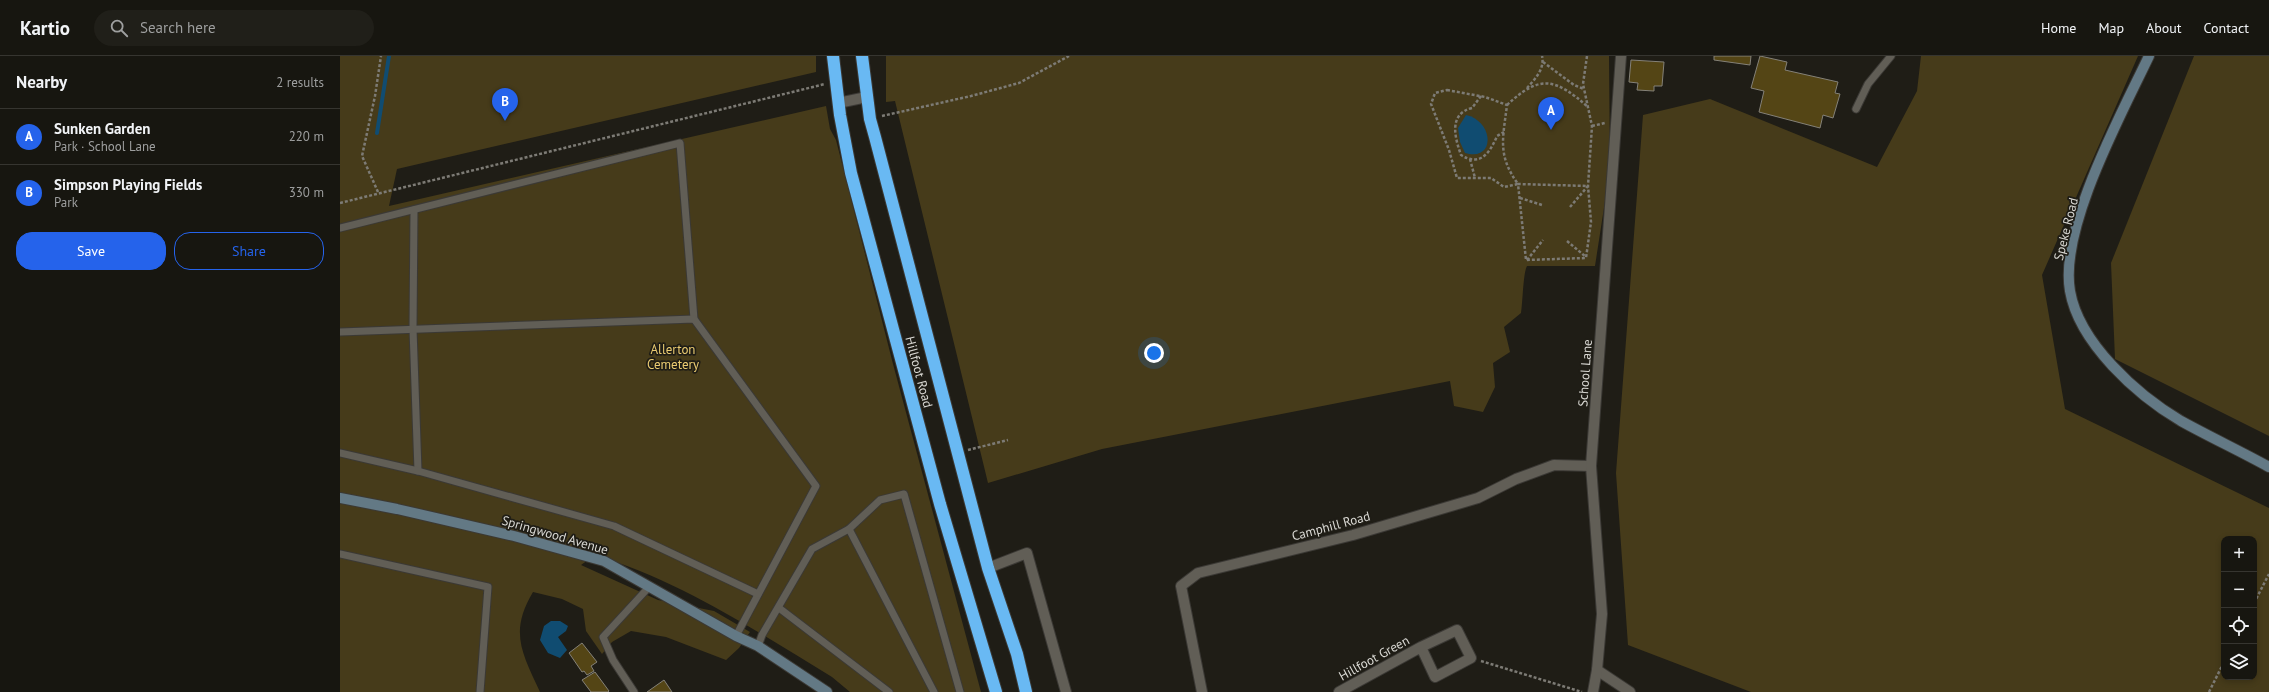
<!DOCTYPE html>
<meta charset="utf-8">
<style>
body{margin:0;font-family:"PT Sans",sans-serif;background:#201f19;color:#f1f3f6}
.controls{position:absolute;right:12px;bottom:12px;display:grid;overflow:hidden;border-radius:8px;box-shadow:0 2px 6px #0003}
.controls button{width:36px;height:36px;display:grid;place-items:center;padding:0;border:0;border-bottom:1px solid #363530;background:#171610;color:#f1f3f6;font:20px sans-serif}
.you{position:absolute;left:814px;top:297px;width:14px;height:14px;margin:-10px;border:3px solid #fff;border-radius:50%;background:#1a73e8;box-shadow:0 0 0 6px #1a73e833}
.badge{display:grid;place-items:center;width:26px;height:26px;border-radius:50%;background:#2563eb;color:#fff;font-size:13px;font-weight:700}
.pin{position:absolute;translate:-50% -33px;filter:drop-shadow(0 1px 2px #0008)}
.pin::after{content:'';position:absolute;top:21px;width:14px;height:12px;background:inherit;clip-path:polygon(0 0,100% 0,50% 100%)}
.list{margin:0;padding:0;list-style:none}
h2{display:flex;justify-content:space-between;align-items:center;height:52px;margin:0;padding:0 16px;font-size:17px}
h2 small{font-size:13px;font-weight:400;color:#9e9f9f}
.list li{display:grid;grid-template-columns:26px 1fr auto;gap:12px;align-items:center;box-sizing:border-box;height:56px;padding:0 16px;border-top:1px solid #363530}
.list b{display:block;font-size:15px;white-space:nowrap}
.list p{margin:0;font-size:13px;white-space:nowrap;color:#9e9f9f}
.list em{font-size:13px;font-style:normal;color:#9e9f9f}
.actions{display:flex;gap:8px;padding:12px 16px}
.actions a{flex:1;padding:9px 0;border:1px solid #2563eb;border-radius:16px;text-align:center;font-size:14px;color:#2563eb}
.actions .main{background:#2563eb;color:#fff}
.icon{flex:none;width:22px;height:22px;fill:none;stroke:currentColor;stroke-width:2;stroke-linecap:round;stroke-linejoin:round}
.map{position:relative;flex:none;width:1929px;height:636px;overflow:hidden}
header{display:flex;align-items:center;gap:24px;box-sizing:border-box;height:56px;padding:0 20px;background:#171610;border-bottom:1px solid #363530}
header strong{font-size:19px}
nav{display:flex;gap:22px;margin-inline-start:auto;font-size:14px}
.search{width:280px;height:36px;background:#201f19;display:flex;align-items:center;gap:10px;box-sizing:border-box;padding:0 14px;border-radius:22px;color:#9e9f9f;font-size:15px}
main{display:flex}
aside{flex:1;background:#171610}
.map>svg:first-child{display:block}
.green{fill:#463b1a;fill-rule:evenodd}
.water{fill:#104c71}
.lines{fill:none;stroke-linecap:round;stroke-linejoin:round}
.stream{stroke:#104c71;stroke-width:4}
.building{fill:#544515;stroke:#848178}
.lane-casing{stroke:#3b3935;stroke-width:9}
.street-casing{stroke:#3b3935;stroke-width:12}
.secondary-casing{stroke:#3b3935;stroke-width:12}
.highway-casing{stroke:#3b3935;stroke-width:14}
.path{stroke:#7d7b75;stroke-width:2.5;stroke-dasharray:3 2;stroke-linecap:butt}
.lane{stroke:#615e56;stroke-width:7}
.street{stroke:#615e56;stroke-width:10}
.secondary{stroke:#637985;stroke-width:10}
.highway{stroke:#69b9f3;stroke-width:12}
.labels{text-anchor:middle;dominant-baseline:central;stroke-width:3.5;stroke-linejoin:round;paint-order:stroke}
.street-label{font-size:13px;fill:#dad9d4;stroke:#1f1d16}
.park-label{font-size:13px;fill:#eacb71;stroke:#1f1d16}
</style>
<header>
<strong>Kartio</strong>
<div class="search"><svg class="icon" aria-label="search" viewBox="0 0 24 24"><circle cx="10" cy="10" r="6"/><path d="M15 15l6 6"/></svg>Search here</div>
<nav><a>Home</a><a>Map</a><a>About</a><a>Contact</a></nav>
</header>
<main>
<aside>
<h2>Nearby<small>2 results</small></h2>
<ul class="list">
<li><span class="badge">A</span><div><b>Sunken Garden</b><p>Park · School Lane</p></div><em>220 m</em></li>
<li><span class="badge">B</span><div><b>Simpson Playing Fields</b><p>Park</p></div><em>330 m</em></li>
</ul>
<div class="actions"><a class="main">Save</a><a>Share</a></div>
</aside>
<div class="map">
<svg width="1929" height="636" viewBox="0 0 1929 636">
<rect width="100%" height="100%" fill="#1f1d16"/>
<!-- green -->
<g class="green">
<path d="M0,0h476v16l-419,97 -8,37 437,-100 4,23 6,11 57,224 88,328h-131l-18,-15c-76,-46 -151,-96 -237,-122l-14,10 77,35 56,11 36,21 -11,16 -13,12 -60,-23 -35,-6 -19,11 -10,12 -16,-23 -3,-22 -21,-10 -29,-7c-24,40 -11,61 7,100h-200z"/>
<path d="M546,0h723l1,113 -15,97h-68c-4,7 -4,35 -6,47l-17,14 6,25 -17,11 2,24 -12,25 -29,-6 -4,-25 -348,68 -114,34 -93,-382 -9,1z"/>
<path d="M1581,0h217l-96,219 23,134 204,99v184h-518l-123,-47 -12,-172 27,-358 67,-16 167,68 40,-76zM1884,483h30v138h-30z"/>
<polygon points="1854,0 1929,0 1929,380 1775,303 1771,207"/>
</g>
<!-- water -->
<g class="water">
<path d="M1126,59c28,6 30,47 -1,38l-5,-11 -2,-14z"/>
<polygon points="211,565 220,565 228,570 226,575 218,581 227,594 220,602 208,597 200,584 204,570"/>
</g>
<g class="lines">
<!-- stream -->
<polyline class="stream" points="37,77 49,0"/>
</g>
<!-- building -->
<g class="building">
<polygon points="1374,0 1411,0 1410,9 1374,4"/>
<polygon points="1420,0 1447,6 1445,14 1498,26 1495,37 1500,38 1493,62 1483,59 1480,72 1419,56 1424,35 1411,32"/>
<polygon points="1291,4 1324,6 1322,30 1314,30 1314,35 1297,34 1298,27 1289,26"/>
<polygon points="242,587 257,606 251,610 254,615 247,619 244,615 242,616 229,597"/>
<polygon points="255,616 269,635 268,636 251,636 242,624"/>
<polygon points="324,624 332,636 307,636"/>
</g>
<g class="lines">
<!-- lane casing -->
<g class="lane-casing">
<g id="lane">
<polyline points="1516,53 1528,28 1551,0"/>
<polyline points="74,154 73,273 78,415"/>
<polyline points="0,172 340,87 354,263"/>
<polyline points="0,276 354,263 476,430 396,580"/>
<polyline points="0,397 78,415 274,470 418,538"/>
<polyline points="509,473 594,636"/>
<polyline points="0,498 148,531 140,636"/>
<polyline points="439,552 549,636"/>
<polyline points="418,590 422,579 472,493 509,473 540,444 564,438 620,636"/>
<polyline points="294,636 273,604 263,581 309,531"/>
</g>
</g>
<!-- street casing -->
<g class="street-casing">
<g id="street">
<polyline points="498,47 527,41"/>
<polyline points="648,512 687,497 726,636"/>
<polyline points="1257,614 1290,636"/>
<polyline points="862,636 841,530 858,517 1013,479 1138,442 1176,423 1214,409 1251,410"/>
<polyline points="999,636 1081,591 1117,574 1131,602 1095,621 1081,591"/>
<polyline points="1253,636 1257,614 1262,558 1251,410 1281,0"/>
</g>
</g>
<!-- secondary casing -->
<g class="secondary-casing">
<g id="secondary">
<path d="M1809,0c-27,57 -90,172 -79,235 9,52 67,104 111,130 29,16 59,30 88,46"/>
<polyline points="0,442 57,453 174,480 264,505 396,580 418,590 487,636"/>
</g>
</g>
<!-- highway casing -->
<g class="highway-casing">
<g id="highway">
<polyline points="493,0 500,59 511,117 600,448 656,636"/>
<polyline points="522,0 530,63 535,81 648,512 677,598 686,636"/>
</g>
</g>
<!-- path -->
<g class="path">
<polyline points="1247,0 1243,28 1252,70 1248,130 1251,166 1246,202 1186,204 1178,128 1248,130"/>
<polyline points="1203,6 1234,29 1244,33"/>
<path d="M1187,32c8,-9 18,-19 15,-32"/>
<path d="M1107,34l38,7 22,8c-4,33 -10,50 11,79l-14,3 -13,-9h-34l-8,-28 -18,-46 4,-11z"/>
<path d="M1141,40l-9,12c-24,6 -17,30 -11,47 19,12 29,-2 36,-19l7,-4"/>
<path d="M1167,49c33,-31 48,-27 81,2"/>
<polyline points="542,60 631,40 679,27 729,0"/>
<polyline points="1252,70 1265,67"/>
<polyline points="1130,103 1135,122"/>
<polyline points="38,136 22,100 35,40 41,0"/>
<polyline points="1180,142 1202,149"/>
<polyline points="0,147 485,28"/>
<polyline points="1230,151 1248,130"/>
<polyline points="1227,185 1246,201"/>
<polyline points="1187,204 1203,184"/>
<polyline points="628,394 668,384"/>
<polyline points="1914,547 1929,518"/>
<polyline points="1141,605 1242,636"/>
<polyline points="1869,636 1884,606"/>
</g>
<!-- lane -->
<use href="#lane" class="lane"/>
<!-- street -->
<use href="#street" class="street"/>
<!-- secondary -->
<use href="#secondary" class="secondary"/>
<!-- highway -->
<use href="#highway" class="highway"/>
</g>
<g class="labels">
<!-- street labels -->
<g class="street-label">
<text transform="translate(1726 173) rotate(-76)">Speke Road</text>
<text transform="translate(579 316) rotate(75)">Hillfoot Road</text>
<text transform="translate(1245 317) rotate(-86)">School Lane</text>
<text transform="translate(991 470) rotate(-15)">Camphill Road</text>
<text transform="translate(215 479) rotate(16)">Springwood Avenue</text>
<text transform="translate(1034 602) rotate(-29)">Hillfoot Green</text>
</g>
<!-- park labels -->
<g class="park-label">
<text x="333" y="293">Allerton<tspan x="333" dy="15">Cemetery</tspan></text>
</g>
</g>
</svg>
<div class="controls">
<button>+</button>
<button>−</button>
<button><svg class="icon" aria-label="locate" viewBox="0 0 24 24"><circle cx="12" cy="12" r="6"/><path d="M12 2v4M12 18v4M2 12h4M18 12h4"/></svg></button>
<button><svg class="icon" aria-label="layers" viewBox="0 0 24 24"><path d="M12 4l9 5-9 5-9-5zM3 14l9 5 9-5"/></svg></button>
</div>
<div class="you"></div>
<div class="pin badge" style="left:1211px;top:74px">A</div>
<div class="pin badge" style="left:165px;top:65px">B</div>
</div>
</main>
